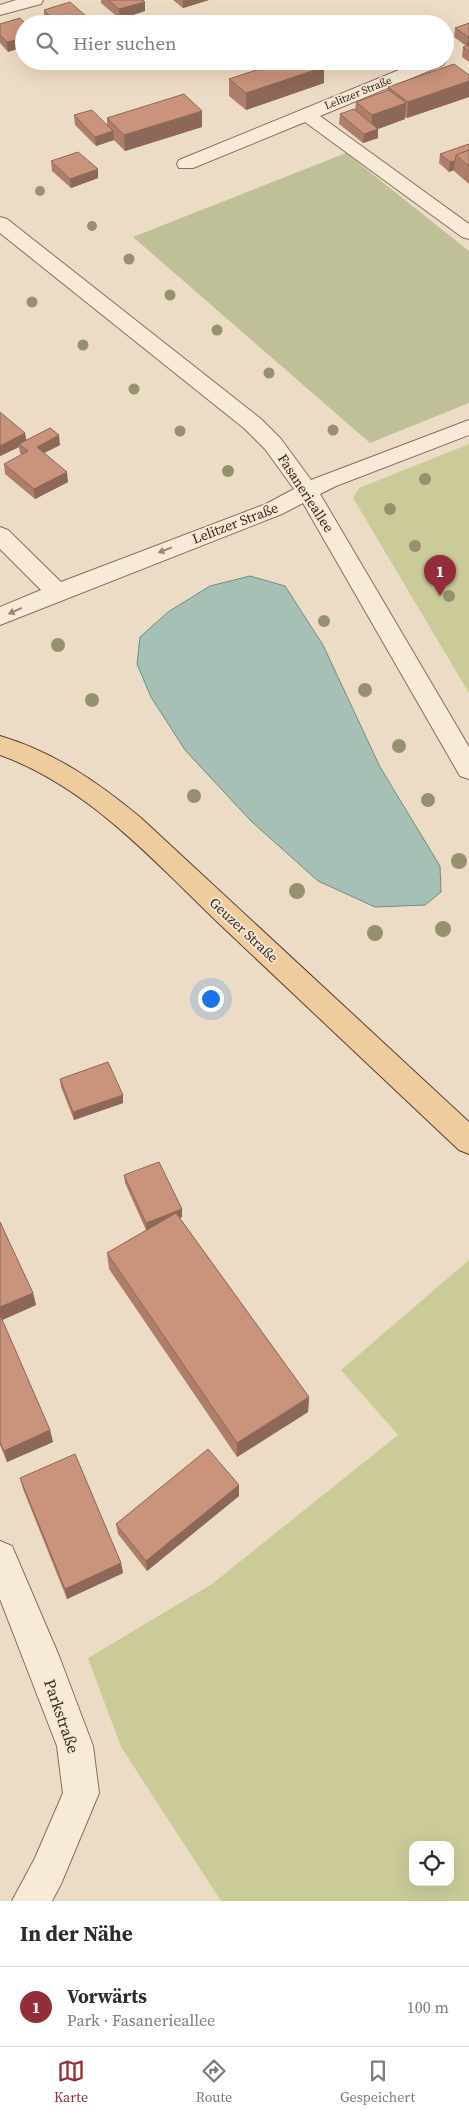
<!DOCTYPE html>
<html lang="de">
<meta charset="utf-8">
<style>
body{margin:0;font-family:"Source Serif 4",serif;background:#f2f2f3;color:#2b2b33}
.controls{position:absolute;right:15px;bottom:15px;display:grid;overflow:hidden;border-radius:10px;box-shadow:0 5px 20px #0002}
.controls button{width:45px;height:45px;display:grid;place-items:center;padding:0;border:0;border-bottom:1px solid #e1e1e2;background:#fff;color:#2b2b33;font:25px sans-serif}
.you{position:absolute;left:210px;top:998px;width:18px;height:18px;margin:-12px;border:4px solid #fff;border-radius:50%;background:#1a73e8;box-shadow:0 0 0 8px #1a73e833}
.badge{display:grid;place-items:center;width:32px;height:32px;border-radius:50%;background:#942d3a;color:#fff;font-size:16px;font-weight:700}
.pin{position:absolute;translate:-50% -41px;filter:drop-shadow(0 1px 2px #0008)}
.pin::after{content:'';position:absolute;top:26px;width:18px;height:15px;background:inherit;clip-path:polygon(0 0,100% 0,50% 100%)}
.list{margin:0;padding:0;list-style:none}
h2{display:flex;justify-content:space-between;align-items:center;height:65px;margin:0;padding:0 20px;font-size:21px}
h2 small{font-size:16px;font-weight:400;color:#7c7c81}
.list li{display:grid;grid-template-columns:32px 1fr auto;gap:15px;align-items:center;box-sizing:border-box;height:80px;padding:0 20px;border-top:1px solid #e1e1e2}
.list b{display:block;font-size:19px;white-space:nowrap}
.list p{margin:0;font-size:16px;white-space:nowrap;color:#7c7c81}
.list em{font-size:16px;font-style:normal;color:#7c7c81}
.icon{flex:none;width:28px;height:28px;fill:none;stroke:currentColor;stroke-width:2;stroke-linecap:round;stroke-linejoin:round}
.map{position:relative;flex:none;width:469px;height:1901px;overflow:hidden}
.search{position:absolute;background:#fff;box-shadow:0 5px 20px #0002;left:15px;right:15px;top:15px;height:55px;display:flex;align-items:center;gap:12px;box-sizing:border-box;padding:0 18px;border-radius:28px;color:#7c7c81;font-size:19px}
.sheet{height:145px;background:#fff}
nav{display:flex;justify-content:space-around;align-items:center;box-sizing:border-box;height:70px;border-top:1px solid #e1e1e2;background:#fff;font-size:14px;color:#7c7c81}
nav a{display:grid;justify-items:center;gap:2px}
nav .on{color:#942d3a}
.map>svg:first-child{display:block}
.green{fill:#cbcb99;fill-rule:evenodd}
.cemetery{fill:#c0c098}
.water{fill:#a6c0b6;stroke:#6d8e82}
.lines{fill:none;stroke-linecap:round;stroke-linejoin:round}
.minor-casing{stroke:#876e5b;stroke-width:2}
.major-casing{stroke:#553d30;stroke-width:2}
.minor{fill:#f8ead8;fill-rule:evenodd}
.major{fill:#efcc9e;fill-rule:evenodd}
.tree{fill:#95916e}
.wall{fill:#ae7e6b}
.shaded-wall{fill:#8d6757}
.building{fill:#ca937c;stroke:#8d6757}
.oneway{fill:#98897c}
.labels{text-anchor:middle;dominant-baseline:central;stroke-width:4;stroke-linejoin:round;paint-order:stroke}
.far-street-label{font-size:11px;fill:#38281f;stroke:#f4e7d4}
.street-label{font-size:14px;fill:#38281f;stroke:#f4e7d4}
.near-street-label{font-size:16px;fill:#38281f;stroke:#f4e7d4}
</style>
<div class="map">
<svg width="469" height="1901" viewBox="0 0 469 1901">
<rect width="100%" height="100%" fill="#eddcc5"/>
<!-- green -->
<g class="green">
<polygon points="469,444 469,693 353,498 359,488"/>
<path d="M469,1260v641h-248l-100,-154 -33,-89 124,-74 186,-149 -57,-65zM413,1845h37v37h-37z"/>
</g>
<!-- cemetery -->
<polygon class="cemetery" points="346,153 469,251 469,403 370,443 133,237"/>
<!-- water -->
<polygon class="water" points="250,576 285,586 323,645 380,767 440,866 441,892 425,905 375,907 318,881 251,821 185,750 151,697 137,664 140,637 168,612 210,586"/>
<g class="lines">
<!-- minor casing -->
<g class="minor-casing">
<g id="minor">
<polygon points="16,0 43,0 41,4 0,15 0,5"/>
<polygon points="445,60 446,61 443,65 320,116 469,224 469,239 462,237 305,122 193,168 179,168 177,164 179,160 421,61"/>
<polygon points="0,217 7,219 261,419 281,439 311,480 469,420 469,435 336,486 320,494 469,747 469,779 460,776 303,503 282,514 0,625 0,607 41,590 0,549 0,527 8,530 61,582 266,504 294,489 265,449 245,429 0,233"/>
<polygon points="0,1541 12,1546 59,1656 93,1746 99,1793 61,1884 52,1901 12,1901 35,1858 63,1793 57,1746 0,1599"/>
</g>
</g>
<!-- major casing -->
<g class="major-casing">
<path id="major" d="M0,736c54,16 98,46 141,82l328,304v32l-10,-4c-77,-73 -154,-145 -231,-218 -69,-65 -136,-144 -228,-177z"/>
</g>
<!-- minor -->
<use href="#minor" class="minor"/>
<!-- major -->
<use href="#major" class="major"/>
</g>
<!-- trees -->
<g class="tree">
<circle cx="40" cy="191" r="5"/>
<circle cx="92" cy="226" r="5"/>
<circle cx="129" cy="259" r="5.5"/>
<circle cx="170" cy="295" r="5.5"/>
<circle cx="32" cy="302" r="5.5"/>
<circle cx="217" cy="330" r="5.5"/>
<circle cx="83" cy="345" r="5.5"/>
<circle cx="269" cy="373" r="5.5"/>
<circle cx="134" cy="389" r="5.5"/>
<circle cx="333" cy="430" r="5.5"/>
<circle cx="180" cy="431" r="5.5"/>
<circle cx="228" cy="471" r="6"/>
<circle cx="425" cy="479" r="6"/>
<circle cx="390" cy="509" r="6"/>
<circle cx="415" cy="546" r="6"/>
<circle cx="449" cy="596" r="6"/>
<circle cx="324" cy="621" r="6"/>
<circle cx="58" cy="645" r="7"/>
<circle cx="365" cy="690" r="7"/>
<circle cx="92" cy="700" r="7"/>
<circle cx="399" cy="746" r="7"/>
<circle cx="194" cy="796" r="7"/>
<circle cx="428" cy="800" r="7"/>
<circle cx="459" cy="861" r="8"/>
<circle cx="297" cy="891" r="8"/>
<circle cx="443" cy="929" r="8"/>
<circle cx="375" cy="933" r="8"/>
</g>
<!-- wall -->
<g class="wall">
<polygon points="101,0 143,0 145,2 145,11 120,19 101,3"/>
<polygon points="173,0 209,0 183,8"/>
<polygon points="44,10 87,17 87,24 50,24 44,19"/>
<polygon points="20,18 8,52 0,43 0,24"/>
<polygon points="469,23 469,62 462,57 463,47 466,46 454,37 455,28"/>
<polygon points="284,61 379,61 353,70 344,63 324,69 324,83 246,110 229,96 229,79"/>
<polygon points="469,75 469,97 407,118 405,117 405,119 378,129 378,138 363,143 339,124 340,114 355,110 356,102 387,91 388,87"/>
<polygon points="74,115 107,125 107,118 202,127 125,151 114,140 96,146 75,125"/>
<polygon points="469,144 469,184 454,171 454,170 449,172 439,163 440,154"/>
<polygon points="51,161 98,178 71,188 52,171"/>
<polygon points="0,412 26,440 60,445 44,453 68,482 35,499 5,474 4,464 22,455 20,453 19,447 0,456"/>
<polygon points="60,1079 123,1103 74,1120 61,1087"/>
<polygon points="124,1175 182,1209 182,1217 180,1218 309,1397 308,1412 237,1457 109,1269 107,1253 146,1230 125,1183"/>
<polygon points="0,1222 33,1293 36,1305 2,1320 50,1430 53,1442 7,1462 0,1445"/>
<polygon points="20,1478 121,1563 123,1573 67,1599 23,1489"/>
<polygon points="239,1485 239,1496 147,1571 118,1534 116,1524"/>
</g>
<!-- shaded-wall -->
<g class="shaded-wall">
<polygon points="183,0 209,0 183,8"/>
<polygon points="145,2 145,11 120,19 119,9"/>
<polygon points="87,17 87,24 64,24"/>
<polygon points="469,36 469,45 467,46 468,37"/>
<polygon points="24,38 24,47 8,52 7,42"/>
<polygon points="321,61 344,61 344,63 324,69 324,83 246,110 246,93 320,69 320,62"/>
<polygon points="353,61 379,61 353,70"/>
<polygon points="469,81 469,97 407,118 408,102"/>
<polygon points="406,103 405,119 378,129 378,138 363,143 364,134 371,131 372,115"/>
<polygon points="202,111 202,127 125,151 124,135"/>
<polygon points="113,131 114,140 96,146 95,137"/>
<polygon points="455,161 454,170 449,172 450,162"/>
<polygon points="98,169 98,178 71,188 70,179"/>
<polygon points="25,433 27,443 19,444 19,447 0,456 0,446"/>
<polygon points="59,435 60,445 38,456 37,447"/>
<polygon points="67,472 68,482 35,499 34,489"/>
<polygon points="123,1095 123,1103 74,1120 73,1112"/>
<polygon points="182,1209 182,1217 146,1230 146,1223"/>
<polygon points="33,1293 36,1305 0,1321 0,1307"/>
<polygon points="309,1397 308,1412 237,1457 237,1443"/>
<polygon points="50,1430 53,1442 7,1462 4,1451"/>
<polygon points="239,1485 239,1496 147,1571 146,1561"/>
<polygon points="121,1563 123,1573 67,1599 65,1589"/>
</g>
<!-- building -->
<g class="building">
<polygon points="108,0 143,0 145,2 119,9"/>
<polygon points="70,2 87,17 64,24 59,24 44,10"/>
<polygon points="403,17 411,24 383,24"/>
<polygon points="20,18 26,24 24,24 24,38 7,42 0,35 0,24"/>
<polygon points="469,23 469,36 468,37 455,28"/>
<polygon points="469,45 469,52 463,47"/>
<polygon points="284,61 317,61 324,67 246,93 229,79"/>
<polygon points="454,64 469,75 469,81 408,102 388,87"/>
<polygon points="389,90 406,103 372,115 356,102"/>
<polygon points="184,94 202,111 124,135 107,118"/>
<polygon points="354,109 378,129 364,134 340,114"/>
<polygon points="92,110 113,131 95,137 74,115"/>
<polygon points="469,144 469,150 456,155 455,161 450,162 440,154"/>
<polygon points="469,150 469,166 456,155"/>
<polygon points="78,152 98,169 70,179 51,161"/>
<polygon points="0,412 25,433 0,446"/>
<polygon points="50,428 59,435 37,447 67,472 34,489 4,464 28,451 19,444"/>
<polygon points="108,1062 123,1095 73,1112 60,1079"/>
<polygon points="159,1162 182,1209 146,1223 124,1175"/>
<polygon points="176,1213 309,1397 237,1443 107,1253"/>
<polygon points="0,1222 33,1293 0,1307"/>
<polygon points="0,1317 1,1317 50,1430 4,1451 0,1442"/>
<polygon points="208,1449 239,1485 146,1561 116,1524"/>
<polygon points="75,1454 121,1563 65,1589 20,1478"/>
</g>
<!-- one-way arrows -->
<defs><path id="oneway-solid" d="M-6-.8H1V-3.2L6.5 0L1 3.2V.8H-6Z" transform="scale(1.25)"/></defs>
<g class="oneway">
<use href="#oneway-solid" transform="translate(165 550) rotate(159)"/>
<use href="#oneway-solid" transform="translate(15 611) rotate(156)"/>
</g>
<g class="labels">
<!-- far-street labels -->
<g class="far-street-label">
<text transform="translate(358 93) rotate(-22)">Lelitzer Straße</text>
</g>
<!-- street labels -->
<g class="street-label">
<text transform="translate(306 493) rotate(57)">Fasanerieallee</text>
<text transform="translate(235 523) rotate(-21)">Lelitzer Straße</text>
<text transform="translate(244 930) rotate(43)">Geuzer Straße</text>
</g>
<!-- near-street labels -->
<g class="near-street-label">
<text transform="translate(62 1716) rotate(71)">Parkstraße</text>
</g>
</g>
</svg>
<div class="controls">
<button><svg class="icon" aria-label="locate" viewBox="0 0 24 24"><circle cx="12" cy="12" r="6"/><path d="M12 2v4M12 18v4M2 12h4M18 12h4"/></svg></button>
</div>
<div class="you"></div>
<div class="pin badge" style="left:440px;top:596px">1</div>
<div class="search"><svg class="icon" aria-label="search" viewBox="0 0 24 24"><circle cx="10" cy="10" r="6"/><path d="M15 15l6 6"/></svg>Hier suchen</div>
</div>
<section class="sheet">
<h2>In der Nähe<small></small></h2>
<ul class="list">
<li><span class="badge">1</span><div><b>Vorwärts</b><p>Park · Fasanerieallee</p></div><em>100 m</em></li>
</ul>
</section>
<nav>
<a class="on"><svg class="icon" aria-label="map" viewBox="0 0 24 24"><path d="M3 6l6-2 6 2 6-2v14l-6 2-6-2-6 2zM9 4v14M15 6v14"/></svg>Karte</a>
<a><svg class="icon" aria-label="directions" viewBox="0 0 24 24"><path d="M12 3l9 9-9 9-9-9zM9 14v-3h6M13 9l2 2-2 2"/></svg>Route</a>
<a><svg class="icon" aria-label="saved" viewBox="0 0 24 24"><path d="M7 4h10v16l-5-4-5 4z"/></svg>Gespeichert</a>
</nav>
